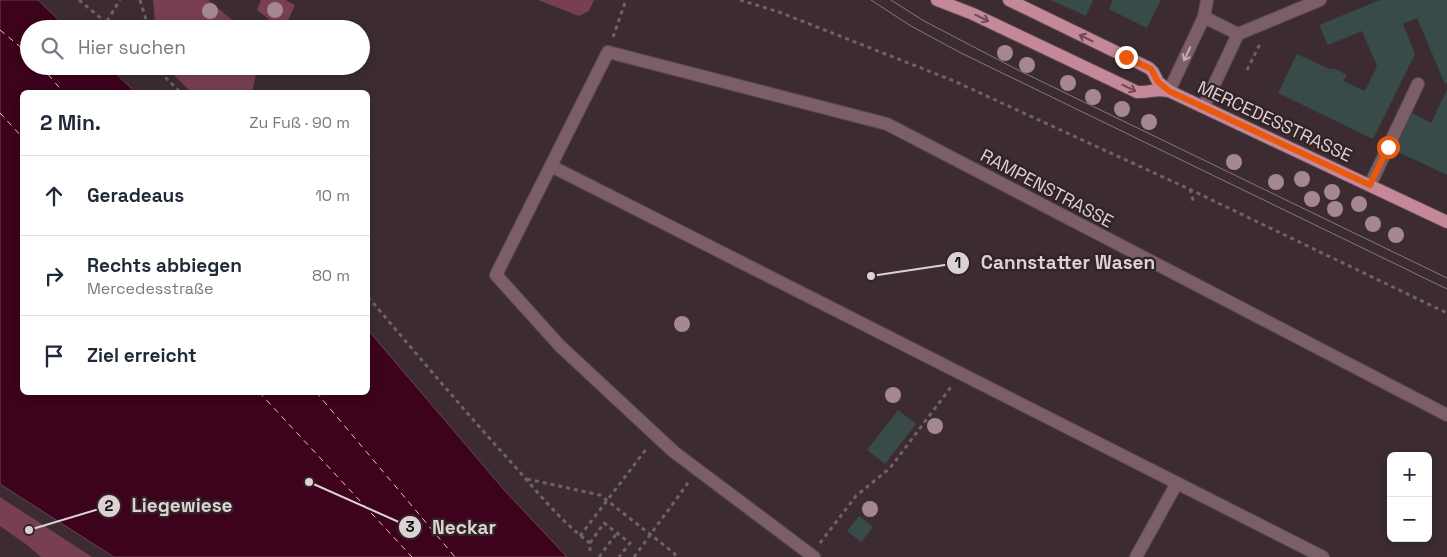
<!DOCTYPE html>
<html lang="de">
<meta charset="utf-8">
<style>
body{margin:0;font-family:"Space Grotesk",sans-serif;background:#f2f2f3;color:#1f2937}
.controls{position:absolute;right:15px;bottom:15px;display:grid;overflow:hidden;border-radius:8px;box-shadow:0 2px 8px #0003}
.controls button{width:45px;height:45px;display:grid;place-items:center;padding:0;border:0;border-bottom:1px solid #e0e1e3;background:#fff;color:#1f2937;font:25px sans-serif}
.stop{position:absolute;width:15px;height:15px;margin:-11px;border:4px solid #ea580c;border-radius:50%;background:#fff}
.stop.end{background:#ea580c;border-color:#fff;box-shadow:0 1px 5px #0008}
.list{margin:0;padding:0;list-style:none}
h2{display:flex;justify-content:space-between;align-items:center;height:65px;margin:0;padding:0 20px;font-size:21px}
h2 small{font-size:16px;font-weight:400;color:#747a83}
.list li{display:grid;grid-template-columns:32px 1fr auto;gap:15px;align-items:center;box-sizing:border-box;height:80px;padding:0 20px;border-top:1px solid #e0e1e3}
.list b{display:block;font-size:19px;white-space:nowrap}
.list p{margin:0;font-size:16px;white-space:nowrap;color:#747a83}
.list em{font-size:16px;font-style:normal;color:#747a83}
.icon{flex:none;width:28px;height:28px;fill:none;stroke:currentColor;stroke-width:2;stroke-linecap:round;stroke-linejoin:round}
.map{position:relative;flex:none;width:1447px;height:557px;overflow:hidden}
.search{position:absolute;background:#fff;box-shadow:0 2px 8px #0003;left:20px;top:20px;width:350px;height:55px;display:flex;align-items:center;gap:12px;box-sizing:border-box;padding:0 18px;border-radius:28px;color:#747a83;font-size:19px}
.panel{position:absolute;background:#fff;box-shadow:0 2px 8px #0003;left:20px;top:90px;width:350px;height:305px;border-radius:8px}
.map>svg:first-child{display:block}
.green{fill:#773f51}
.water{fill:#3d021c;stroke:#6d4053}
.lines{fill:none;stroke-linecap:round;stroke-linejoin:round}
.ferry{stroke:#f8bbcc;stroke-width:1;stroke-dasharray:6 5;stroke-linecap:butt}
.building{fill:#384b48}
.minor-casing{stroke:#594a4e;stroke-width:14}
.major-casing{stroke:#594a4e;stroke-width:14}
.path{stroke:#6f6165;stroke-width:3;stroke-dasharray:4 4;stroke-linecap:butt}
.minor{stroke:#7c5e66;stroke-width:12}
.major{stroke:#c58899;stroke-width:12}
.tram{stroke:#85787b;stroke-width:1}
.tree{fill:#a5878f}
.oneway{stroke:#6d4b55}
.oneway2{stroke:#bfafb3}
.route{stroke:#ea580c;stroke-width:6}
.labels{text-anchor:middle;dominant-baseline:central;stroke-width:4.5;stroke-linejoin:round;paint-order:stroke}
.street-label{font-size:18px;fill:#dcd2d4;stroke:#322327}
.leader{fill:none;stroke:#dcd2d4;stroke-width:2}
.callout-dot{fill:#dcd2d4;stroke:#322327;stroke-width:2}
.mark-label{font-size:15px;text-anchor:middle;font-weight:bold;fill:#111}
.callout-label{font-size:19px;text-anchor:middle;font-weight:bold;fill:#dcd2d4;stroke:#322327;stroke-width:4.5;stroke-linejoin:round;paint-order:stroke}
</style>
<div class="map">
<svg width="1447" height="557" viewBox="0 0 1447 557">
<rect width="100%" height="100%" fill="#3c2c31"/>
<!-- green -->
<g class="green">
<polygon points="153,0 208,0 243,29 180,29 155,22"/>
<polygon points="261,0 285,0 295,5 284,29 281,29 257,10"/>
<polygon points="538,0 594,0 589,11 579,16"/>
<polygon points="165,66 258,66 252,92 191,92"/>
<polygon points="0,497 92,557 41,557 27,545 0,526"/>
</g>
<!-- water -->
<polygon class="water" points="0,0 38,0 68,29 29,29 29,66 108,66 135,92 22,92 22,392 368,392 368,330 505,491 567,557 114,557 0,484"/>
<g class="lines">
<!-- ferry -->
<g class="ferry">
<polyline points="0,30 29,54"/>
<polyline points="41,66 63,92"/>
<polyline points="0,113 22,137"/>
<polyline points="259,392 412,557"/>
<polyline points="316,392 455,557"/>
</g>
</g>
<!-- building -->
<g class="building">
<polygon points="1051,0 1093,0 1086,16"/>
<polygon points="1113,0 1161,0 1147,28 1109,9"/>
<polygon points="1380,0 1447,0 1447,83 1445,84 1417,18 1403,24 1415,54 1373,139 1278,93 1297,54 1332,70 1333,68 1347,75 1343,81 1365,91 1377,66 1362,31 1328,45 1319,25"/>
<polygon points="1447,90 1447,175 1394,150 1412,113 1431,123"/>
<polygon points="898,410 916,424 885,464 867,450"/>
<polygon points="859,516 873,527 861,542 847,531"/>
</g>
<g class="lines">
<!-- minor casing -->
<g class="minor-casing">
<g id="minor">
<polyline points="1204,17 1238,34"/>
<polyline points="1238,34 1320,0"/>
<polyline points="1169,91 1204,17 1207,0"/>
<polyline points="1204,106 1238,34"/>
<polyline points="551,166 1323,557"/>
<polyline points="1370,185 1418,84"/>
<polyline points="814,557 674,452 560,346 496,275 608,52 887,124 1447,415"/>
<polyline points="1136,557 1177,483"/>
</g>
</g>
<!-- major casing -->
<g class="major-casing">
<g id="major">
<path d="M937,0l36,14 164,78c12,1 17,-4 31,-1"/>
<polyline points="1009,0 1149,68 1153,72 1158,82 1169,91 1447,222"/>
</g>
</g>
<!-- path -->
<g class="path">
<polyline points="79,0 114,29"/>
<polyline points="140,0 149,29"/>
<polyline points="740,0 779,12 954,81 1189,189 1447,313"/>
<polyline points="107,21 120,0"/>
<polyline points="613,37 626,0"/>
<polyline points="154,66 180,92"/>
<polyline points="161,66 164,75"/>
<polyline points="301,66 316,70"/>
<polyline points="1247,70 1260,44"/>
<polyline points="1190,189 1194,204"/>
<path d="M368,297c47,55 93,110 142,164 25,28 49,59 80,82v8"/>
<polyline points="527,479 600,495 674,553 676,557"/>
<polyline points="580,536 647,448"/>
<polyline points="590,543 604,523 630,543 619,557"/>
<polyline points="820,543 856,496 890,468 951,387"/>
<polyline points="599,557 617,533"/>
<polyline points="634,557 688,483"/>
</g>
<!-- minor -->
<use href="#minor" class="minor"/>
<!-- major -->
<use href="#major" class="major"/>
<!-- tram -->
<g class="tram">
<polyline points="871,0 911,26 961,53 1447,289"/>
<polyline points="891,0 924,21 1020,71 1447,278"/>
</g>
</g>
<!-- trees -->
<g class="tree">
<circle cx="275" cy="10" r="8"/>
<circle cx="210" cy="11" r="8"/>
<circle cx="1005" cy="53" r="8"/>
<circle cx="1027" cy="65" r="8"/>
<circle cx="1068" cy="83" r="8"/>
<circle cx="1093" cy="97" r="8"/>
<circle cx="1122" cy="109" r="8"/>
<circle cx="1149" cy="122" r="8"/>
<circle cx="1234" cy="162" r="8"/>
<circle cx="1302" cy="179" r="8"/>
<circle cx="1276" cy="182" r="8"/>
<circle cx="1332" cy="192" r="8"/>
<circle cx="1312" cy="199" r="8"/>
<circle cx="1359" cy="204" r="8"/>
<circle cx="1335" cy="209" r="8"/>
<circle cx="1373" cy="224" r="8"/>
<circle cx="1396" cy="235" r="8"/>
<circle cx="682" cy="324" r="8"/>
<circle cx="893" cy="395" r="8"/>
<circle cx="935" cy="426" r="8"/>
<circle cx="870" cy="509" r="8"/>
</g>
<!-- one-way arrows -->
<defs><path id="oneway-shaft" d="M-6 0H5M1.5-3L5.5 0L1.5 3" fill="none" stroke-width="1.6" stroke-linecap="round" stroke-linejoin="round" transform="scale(1.25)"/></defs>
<g class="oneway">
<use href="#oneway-shaft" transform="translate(982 18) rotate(26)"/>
<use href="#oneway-shaft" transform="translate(1086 38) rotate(-154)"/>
<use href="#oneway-shaft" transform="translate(1129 88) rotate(26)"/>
</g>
<use class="oneway2" href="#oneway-shaft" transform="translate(1187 54) rotate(115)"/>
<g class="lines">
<!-- route -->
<polyline class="route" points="1126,57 1151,69 1158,82 1169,91 1370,185 1388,147"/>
</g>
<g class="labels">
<!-- street labels -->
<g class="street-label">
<text transform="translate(1275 121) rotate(25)">MERCEDESSTRASSE</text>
<text transform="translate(1047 188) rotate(28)">RAMPENSTRASSE</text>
</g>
</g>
<!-- callouts -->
<path class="leader" d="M871 276L958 263M29 530L109 506M309 482L410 527"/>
<g class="callout-dot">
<circle cx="871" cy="276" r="5"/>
<circle cx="29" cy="530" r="5"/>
<circle cx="309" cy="482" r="5"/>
<circle cx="958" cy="263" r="12"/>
<circle cx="109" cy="506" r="12"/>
<circle cx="410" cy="527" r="12"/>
</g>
<g class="mark-label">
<text x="958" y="268">1</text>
<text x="109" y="511">2</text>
<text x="410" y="532">3</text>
</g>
<g class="callout-label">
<text x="1068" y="269">Cannstatter Wasen</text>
<text x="182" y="512">Liegewiese</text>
<text x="464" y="534">Neckar</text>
</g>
</svg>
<div class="controls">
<button>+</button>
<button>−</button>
</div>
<div class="stop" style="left:1388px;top:147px"></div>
<div class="stop end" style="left:1126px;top:57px"></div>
<div class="search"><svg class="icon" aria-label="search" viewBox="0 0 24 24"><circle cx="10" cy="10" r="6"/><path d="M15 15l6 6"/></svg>Hier suchen</div>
<section class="panel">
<h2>2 Min.<small>Zu Fuß · 90 m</small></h2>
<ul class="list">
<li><svg class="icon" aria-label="ahead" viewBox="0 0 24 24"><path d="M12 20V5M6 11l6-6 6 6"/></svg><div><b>Geradeaus</b></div><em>10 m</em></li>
<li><svg class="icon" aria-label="right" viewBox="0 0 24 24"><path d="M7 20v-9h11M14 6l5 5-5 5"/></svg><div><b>Rechts abbiegen</b><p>Mercedesstraße</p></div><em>80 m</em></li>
<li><svg class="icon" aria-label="arrive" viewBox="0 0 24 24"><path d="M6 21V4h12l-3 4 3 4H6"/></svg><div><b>Ziel erreicht</b></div></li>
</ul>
</section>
</div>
